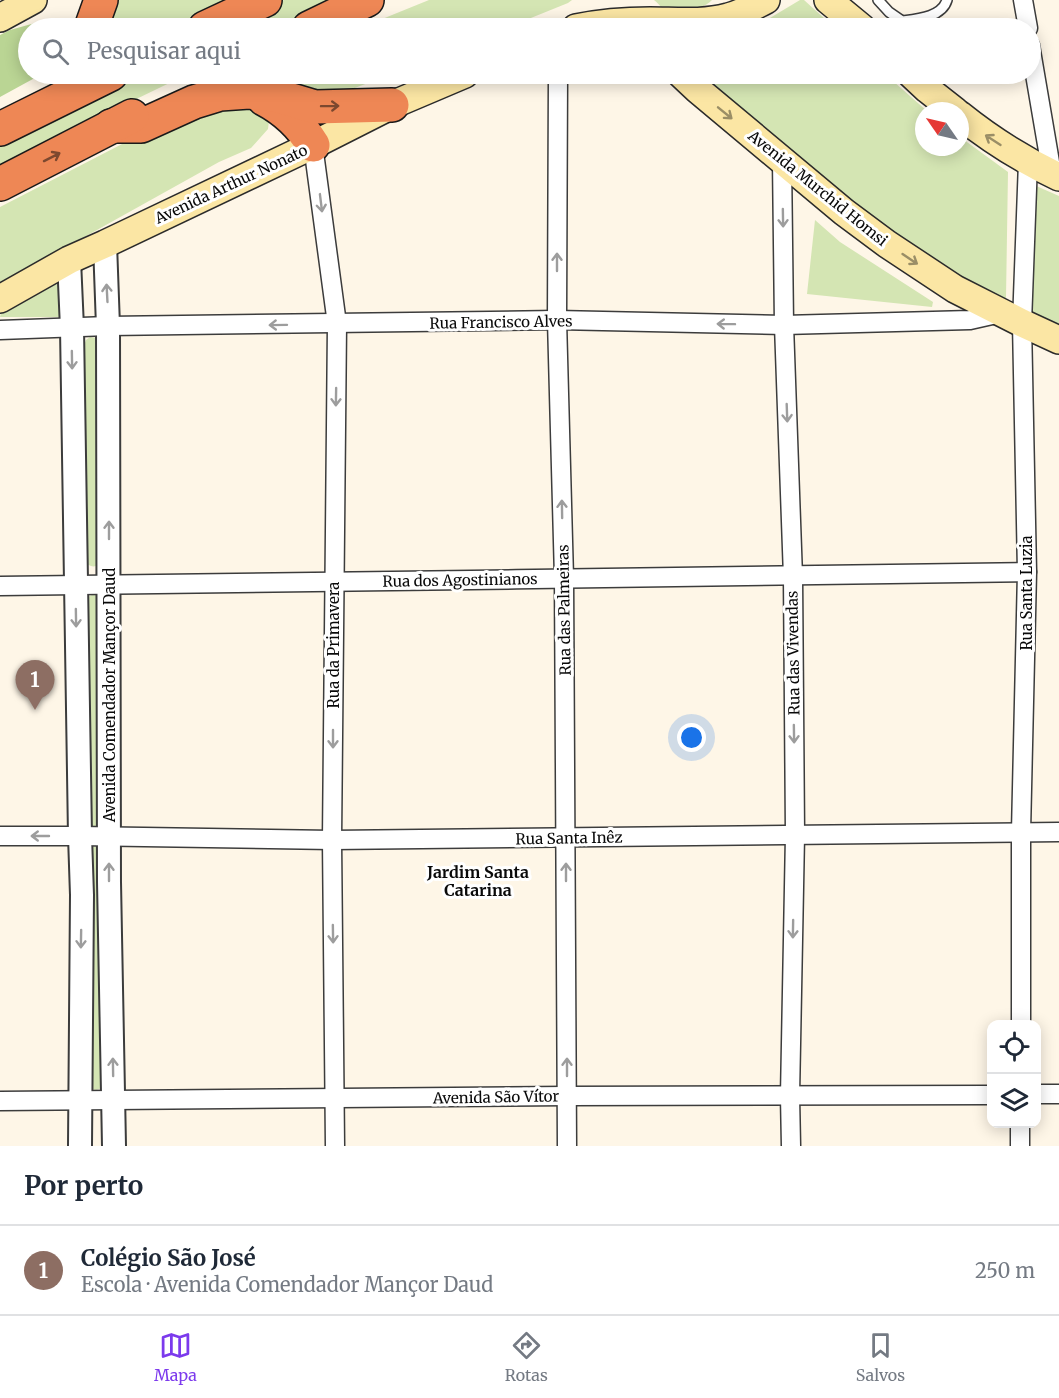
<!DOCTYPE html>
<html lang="pt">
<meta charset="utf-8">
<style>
body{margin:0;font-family:Merriweather,serif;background:#f2f2f3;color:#1f2937}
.controls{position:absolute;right:18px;bottom:18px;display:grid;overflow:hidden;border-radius:12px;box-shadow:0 3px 15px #0003}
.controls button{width:54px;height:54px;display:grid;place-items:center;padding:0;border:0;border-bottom:2px solid #e0e1e3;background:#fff;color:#1f2937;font:30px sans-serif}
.compass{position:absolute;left:915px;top:102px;width:54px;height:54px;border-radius:50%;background:#fff;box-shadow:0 3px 15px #0003;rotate:304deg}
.you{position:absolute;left:692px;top:738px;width:21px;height:21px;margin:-15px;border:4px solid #fff;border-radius:50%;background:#1a73e8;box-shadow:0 0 0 9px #1a73e833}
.badge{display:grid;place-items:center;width:39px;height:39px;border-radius:50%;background:#7c3aed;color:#fff;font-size:20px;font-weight:700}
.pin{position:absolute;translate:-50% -50px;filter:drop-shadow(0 2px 3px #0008)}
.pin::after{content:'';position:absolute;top:32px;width:21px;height:18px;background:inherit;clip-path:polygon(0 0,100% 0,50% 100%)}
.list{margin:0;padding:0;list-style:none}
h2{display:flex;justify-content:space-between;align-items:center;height:78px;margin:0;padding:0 24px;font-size:26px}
h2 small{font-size:20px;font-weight:400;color:#747a83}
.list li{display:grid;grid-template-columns:39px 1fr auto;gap:18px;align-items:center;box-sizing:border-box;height:90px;padding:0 24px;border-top:2px solid #e0e1e3}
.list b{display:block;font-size:22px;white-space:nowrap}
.list p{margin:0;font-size:20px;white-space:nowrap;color:#747a83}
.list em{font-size:20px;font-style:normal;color:#747a83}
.icon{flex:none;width:33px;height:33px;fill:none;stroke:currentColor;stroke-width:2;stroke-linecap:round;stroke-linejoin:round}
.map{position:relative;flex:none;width:1059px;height:1146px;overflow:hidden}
.search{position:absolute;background:#fff;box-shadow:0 3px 15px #0003;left:18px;right:18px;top:18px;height:66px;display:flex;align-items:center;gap:15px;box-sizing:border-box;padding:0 21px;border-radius:33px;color:#747a83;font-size:22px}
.sheet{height:168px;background:#fff}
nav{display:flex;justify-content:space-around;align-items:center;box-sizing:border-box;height:84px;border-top:2px solid #e0e1e3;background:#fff;font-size:16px;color:#747a83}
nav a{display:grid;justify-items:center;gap:3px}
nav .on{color:#7c3aed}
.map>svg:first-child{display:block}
.green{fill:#d4e5b3}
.forest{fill:#bad594}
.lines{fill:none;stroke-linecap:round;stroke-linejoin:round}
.service-casing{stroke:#3c3c3c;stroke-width:12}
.minor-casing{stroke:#3c3c3c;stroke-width:21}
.tertiary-casing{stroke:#3c3c3c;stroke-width:26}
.secondary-casing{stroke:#2b2b2b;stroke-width:30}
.motorway-casing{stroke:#1a1a1a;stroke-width:36}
.service{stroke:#fff;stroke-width:9}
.minor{stroke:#fff;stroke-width:18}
.tertiary{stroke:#fff;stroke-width:22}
.secondary{stroke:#fbe6a4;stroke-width:27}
.motorway{stroke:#ee8755;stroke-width:33}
.oneway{stroke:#7c482f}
.oneway2{stroke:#9a8e66}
.oneway3{stroke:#9d9d9d}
.labels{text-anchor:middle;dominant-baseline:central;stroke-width:6;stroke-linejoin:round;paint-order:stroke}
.street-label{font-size:15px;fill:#090909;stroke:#fff}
.neighbourhood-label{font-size:16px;font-weight:bold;fill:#090909;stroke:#fff}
</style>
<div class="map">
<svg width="1059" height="1146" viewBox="0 0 1059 1146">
<rect width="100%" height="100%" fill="#fef6e7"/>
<!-- green -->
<g class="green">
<polygon points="113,0 229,0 169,28 104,28"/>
<polygon points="284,0 342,0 282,28 224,28"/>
<polygon points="429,0 572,0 568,3 506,28 360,28"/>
<path d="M654,0h58c-8,10 -40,14 -51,7 -2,-2 -4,-5 -7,-7z"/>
<polygon points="800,0 804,0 835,28 749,28 760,24"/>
<polygon points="131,74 188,74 66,133 0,167 0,140"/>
<polygon points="267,74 392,74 352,89 351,94 245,84"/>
<polygon points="701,74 885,74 927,111 924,111 924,147 960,147 960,137 1008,172 1006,298 995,301 838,199"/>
<polygon points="221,107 252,108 270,113 268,129 251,148 219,162 0,284 0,207 159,125"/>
<polygon points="1034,185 1059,196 1059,330 1030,315"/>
<polygon points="815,220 840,242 933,302 932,307 807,294"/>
<polygon points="51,283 59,285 61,317 0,317 1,313"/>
<path d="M90,337l7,1 7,224c-9,6 -13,6 -21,-1v-213l3,-8z"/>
<polygon points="94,594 101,596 100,824 94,827 88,827 87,603 88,597"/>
<path d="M92,846l7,2 7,237c-8,6 -11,6 -19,1v-235z"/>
</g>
<!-- forest -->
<polygon class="forest" points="53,18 70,25 71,28 28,28 28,74 42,74 0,97 0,35 10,30"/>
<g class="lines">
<!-- service casing -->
<g class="service-casing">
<path id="service" d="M878,0l11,12 13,9c16,-2 40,-4 45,-21"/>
</g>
<!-- minor casing -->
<g class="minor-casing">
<g id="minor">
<polyline points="1023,0 1028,28"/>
<polyline points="1030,45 1052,174"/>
<polyline points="558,74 557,320 564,578 567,1146"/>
<polyline points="313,145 337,324 332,840 335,1146"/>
<polyline points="782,160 784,325 793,577 795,835 790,1096 791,1146"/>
<polyline points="0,330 108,326 557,320 784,325 970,320 1001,313"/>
<path d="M0,586c342,-6 685,-7 1027,-14"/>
<polyline points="0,836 80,836 332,840 1059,832"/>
<polyline points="1021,1024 1021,832 1027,572 1022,323 1028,162"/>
<polyline points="1036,1094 1059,1094"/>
<polyline points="0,1101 567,1096 992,1095"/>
<polyline points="1020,1146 1020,1124"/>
</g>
</g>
<!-- tertiary casing -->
<g class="tertiary-casing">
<g id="tertiary">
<polyline points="105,244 108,326 109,882 114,1146"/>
<polyline points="69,260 72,328 80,836 82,895 80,1146"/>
</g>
</g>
<!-- secondary casing -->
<g class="secondary-casing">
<g id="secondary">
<polyline points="828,0 862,28"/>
<polyline points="0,18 33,0"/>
<path d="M576,28c24,-5 49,-7 74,-7 26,0 52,3 78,-4 13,-3 26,-11 38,-17"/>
<polyline points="681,74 698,90 844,212 887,244 955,289 1022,323 1059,340"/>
<polyline points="911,74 927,89 955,111"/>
<path d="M960,115c31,25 63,45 99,62"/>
<polyline points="0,299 69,260 105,244 313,145 392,105 465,74"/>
</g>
</g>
<!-- motorway casing -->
<g class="motorway-casing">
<g id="motorway">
<polyline points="91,28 101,0"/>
<polyline points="205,28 265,0"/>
<polyline points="309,28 367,0"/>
<path d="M264,99c21,11 37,26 49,46"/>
<polyline points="111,126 141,126 194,102 220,94 249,92 275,95 315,107 392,105"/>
<polyline points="0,129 111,74"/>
<polyline points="0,184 132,116"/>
</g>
</g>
<!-- service -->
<use href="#service" class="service"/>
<!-- minor -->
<use href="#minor" class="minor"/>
<!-- tertiary -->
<use href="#tertiary" class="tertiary"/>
<!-- secondary -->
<use href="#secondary" class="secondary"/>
<!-- motorway -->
<use href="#motorway" class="motorway"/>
</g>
<!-- one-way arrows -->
<defs><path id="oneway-shaft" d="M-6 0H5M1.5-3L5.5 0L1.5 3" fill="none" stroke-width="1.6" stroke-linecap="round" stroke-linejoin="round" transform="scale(1.5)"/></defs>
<g class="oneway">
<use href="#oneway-shaft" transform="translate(330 106) rotate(-1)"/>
<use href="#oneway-shaft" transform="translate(52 157) rotate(-27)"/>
</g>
<g class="oneway2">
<use href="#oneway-shaft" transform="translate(725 113) rotate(39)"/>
<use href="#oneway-shaft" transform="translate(993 140) rotate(-147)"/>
<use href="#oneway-shaft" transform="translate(910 259) rotate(34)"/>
</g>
<g class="oneway3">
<use href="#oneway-shaft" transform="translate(321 203) rotate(83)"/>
<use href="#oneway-shaft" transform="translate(783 218) rotate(89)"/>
<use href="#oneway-shaft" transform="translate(557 262) rotate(-90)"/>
<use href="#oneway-shaft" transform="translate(107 293) rotate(-93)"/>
<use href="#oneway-shaft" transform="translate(726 324) rotate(-179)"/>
<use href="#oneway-shaft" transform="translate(278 325) rotate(179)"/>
<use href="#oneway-shaft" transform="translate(72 360) rotate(89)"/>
<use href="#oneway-shaft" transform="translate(336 397) rotate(91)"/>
<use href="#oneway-shaft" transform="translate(787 413) rotate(88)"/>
<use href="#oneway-shaft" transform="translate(562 509) rotate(-91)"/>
<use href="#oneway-shaft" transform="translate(109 530) rotate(-90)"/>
<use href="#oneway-shaft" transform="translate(76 618) rotate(89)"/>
<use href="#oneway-shaft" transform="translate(794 734) rotate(89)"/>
<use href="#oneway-shaft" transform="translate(333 739) rotate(90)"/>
<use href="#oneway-shaft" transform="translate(40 836) rotate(180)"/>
<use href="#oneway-shaft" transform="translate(109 872) rotate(-90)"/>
<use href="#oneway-shaft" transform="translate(566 872) rotate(-90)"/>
<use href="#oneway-shaft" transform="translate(793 929) rotate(91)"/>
<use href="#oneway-shaft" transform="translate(333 934) rotate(89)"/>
<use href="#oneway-shaft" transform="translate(81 939) rotate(91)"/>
<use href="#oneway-shaft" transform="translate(113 1067) rotate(-91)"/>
<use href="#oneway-shaft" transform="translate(567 1067) rotate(-90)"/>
</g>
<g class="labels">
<!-- street labels -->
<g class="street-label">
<text transform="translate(231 184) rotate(-25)">Avenida Arthur Nonato</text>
<text transform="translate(818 188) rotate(39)">Avenida Murchid Homsi</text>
<text transform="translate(501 322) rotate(-1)">Rua Francisco Alves</text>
<text transform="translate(460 580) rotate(-1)">Rua dos Agostinianos</text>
<text transform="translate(1026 593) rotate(-90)">Rua Santa Luzia</text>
<text transform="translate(564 610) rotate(-91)">Rua das Palmeiras</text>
<text transform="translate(333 645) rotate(-90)">Rua da Primavera</text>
<text transform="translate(793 653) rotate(-91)">Rua das Vivendas</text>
<text transform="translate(109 695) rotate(-90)">Avenida Comendador Mançor Daud</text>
<text transform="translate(569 838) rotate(-1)">Rua Santa Inêz</text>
<text transform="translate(496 1097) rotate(-1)">Avenida São Vítor</text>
</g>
<!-- neighbourhood labels -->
<g class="neighbourhood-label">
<text x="478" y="872">Jardim Santa<tspan x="478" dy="18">Catarina</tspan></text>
</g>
</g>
</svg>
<div class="controls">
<button><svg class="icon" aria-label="locate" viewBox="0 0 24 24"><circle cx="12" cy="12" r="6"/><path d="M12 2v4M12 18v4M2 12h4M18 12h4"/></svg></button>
<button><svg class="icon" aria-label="layers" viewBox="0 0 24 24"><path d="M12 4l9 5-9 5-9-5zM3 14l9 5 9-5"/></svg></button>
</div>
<svg class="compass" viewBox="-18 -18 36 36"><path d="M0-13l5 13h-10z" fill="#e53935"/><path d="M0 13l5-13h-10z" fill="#747a83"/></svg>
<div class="you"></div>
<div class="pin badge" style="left:35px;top:710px;background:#8d6e63">1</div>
<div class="search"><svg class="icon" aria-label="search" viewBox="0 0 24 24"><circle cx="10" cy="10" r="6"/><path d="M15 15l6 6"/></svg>Pesquisar aqui</div>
</div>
<section class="sheet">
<h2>Por perto<small></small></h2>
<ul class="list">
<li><span class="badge" style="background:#8d6e63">1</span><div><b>Colégio São José</b><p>Escola · Avenida Comendador Mançor Daud</p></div><em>250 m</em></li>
</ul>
</section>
<nav>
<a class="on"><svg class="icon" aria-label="map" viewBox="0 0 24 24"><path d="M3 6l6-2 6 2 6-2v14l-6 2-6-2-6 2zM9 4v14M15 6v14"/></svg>Mapa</a>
<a><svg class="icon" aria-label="directions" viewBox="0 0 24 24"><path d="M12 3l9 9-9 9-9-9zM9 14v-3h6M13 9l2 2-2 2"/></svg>Rotas</a>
<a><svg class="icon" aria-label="saved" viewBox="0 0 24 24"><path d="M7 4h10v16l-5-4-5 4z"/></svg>Salvos</a>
</nav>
